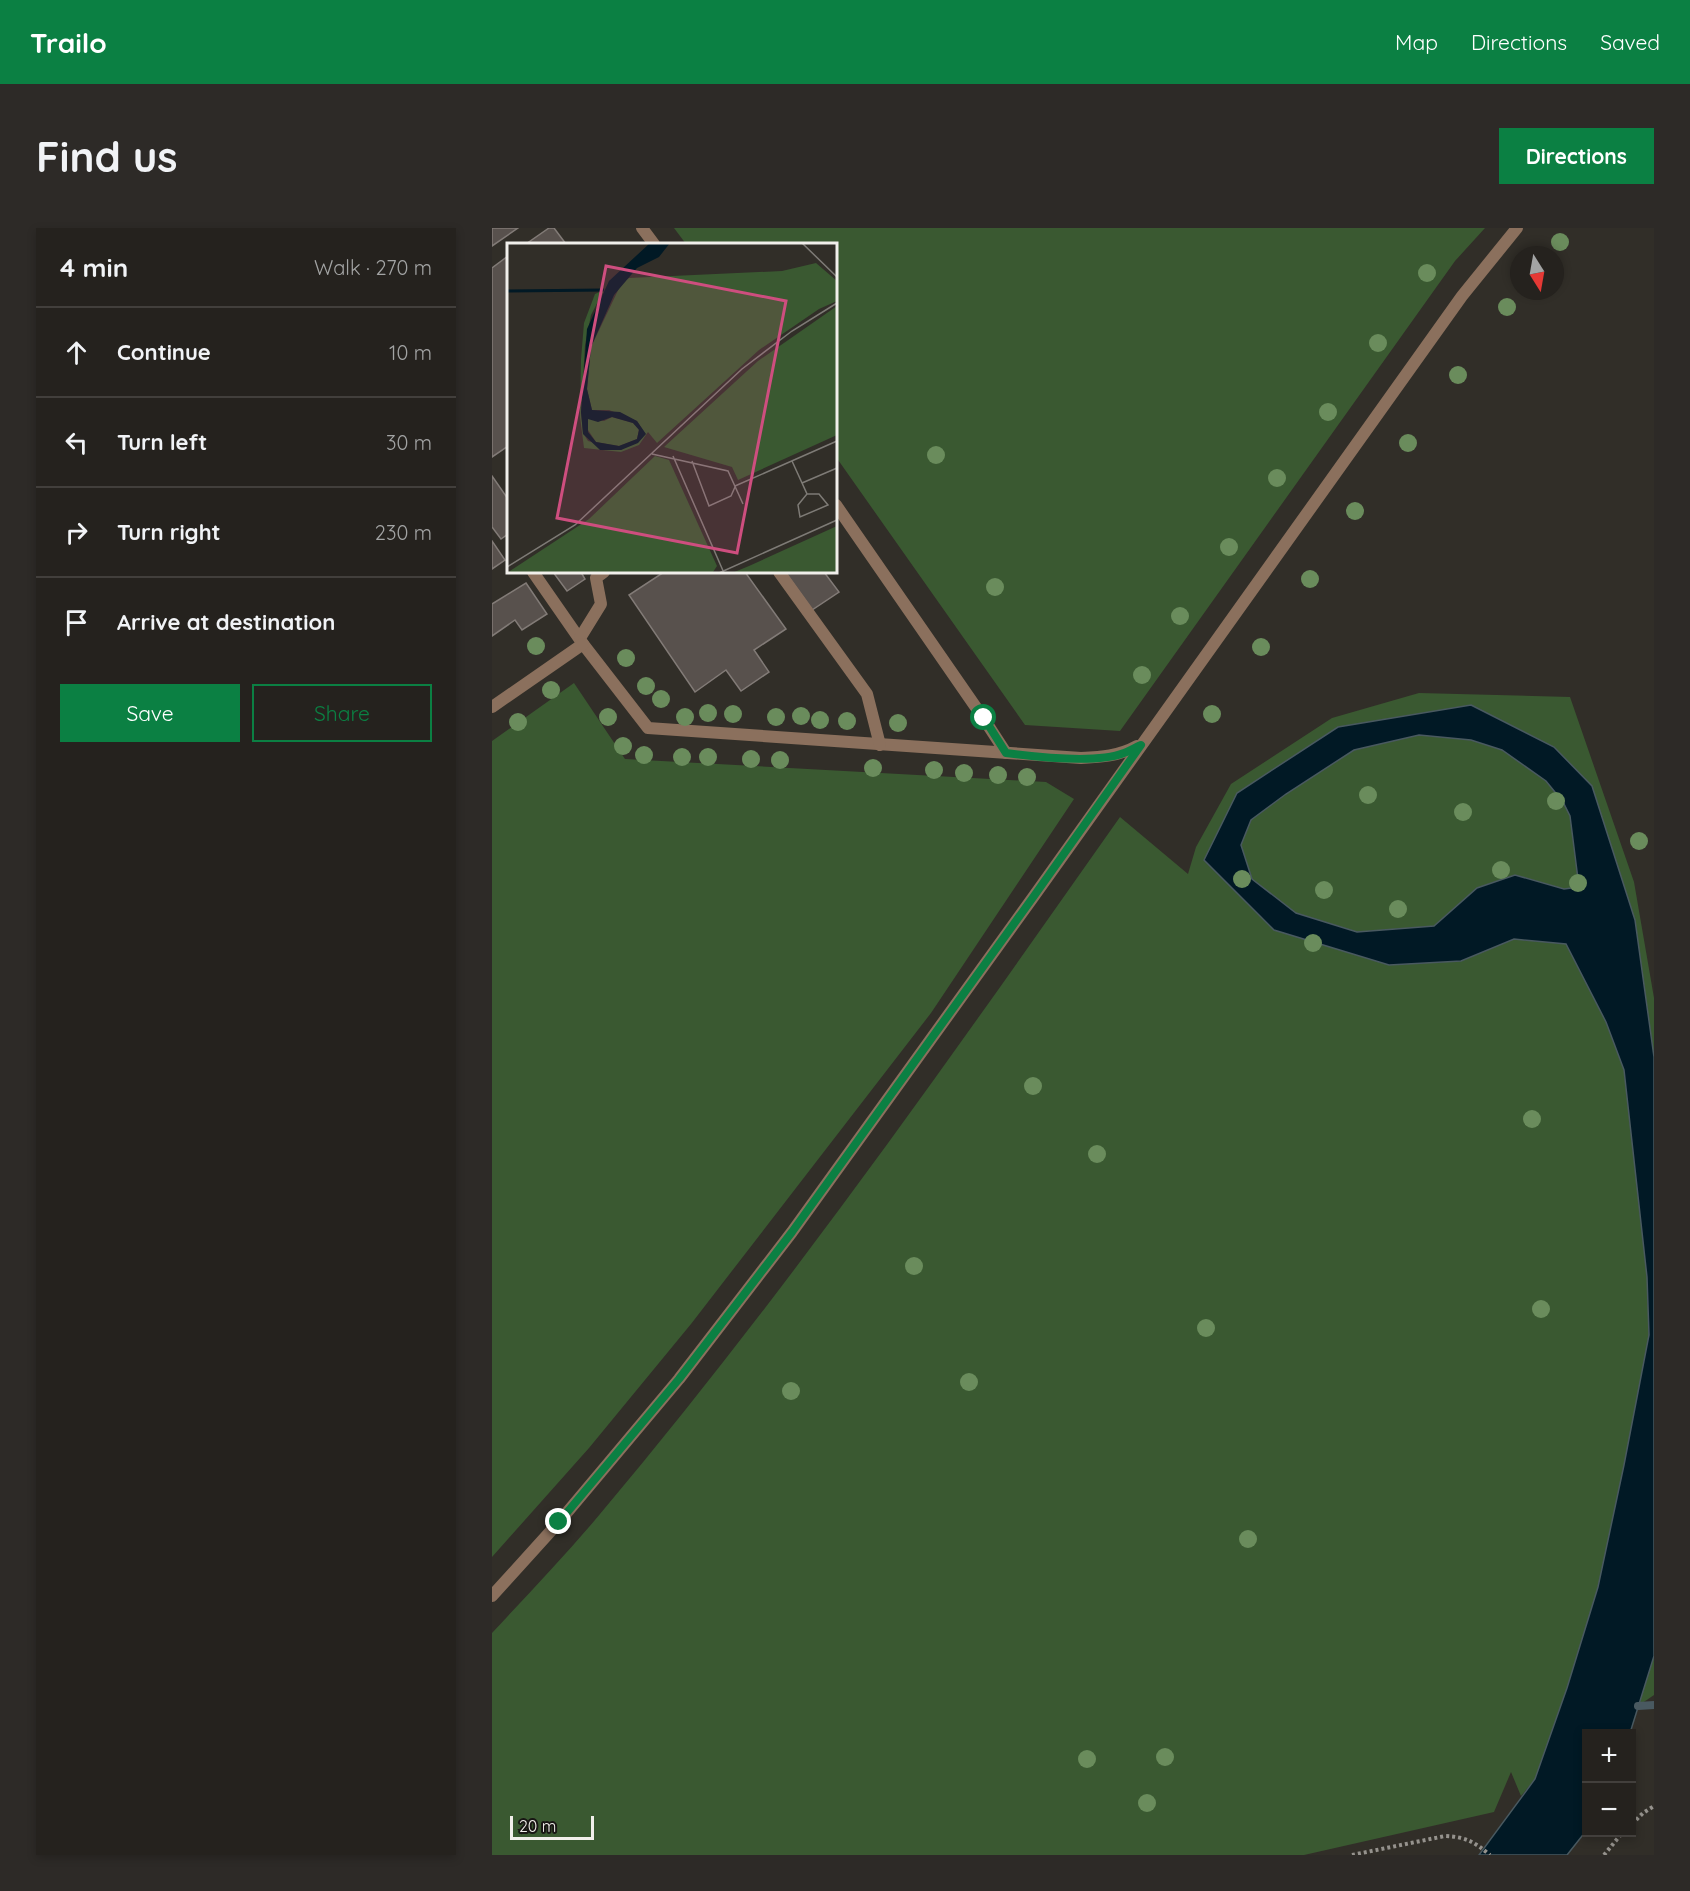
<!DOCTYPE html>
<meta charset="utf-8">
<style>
body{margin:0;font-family:Quicksand,sans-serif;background:#2d2a27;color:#f1f3f6}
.controls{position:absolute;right:18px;bottom:18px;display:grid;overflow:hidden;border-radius:0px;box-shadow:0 3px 9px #0003}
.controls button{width:54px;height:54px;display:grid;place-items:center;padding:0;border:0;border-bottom:2px solid #423f3c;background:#25221e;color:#f1f3f6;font:30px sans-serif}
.compass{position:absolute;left:1018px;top:18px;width:54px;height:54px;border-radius:50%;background:#25221e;box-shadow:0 3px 9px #0003;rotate:169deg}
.scale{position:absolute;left:18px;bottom:15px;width:84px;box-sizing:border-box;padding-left:6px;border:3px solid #f1efeb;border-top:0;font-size:16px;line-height:21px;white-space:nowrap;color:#f1efeb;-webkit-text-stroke:4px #181614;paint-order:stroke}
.stop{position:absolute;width:18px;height:18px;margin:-14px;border:4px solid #0b8043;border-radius:50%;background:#fff}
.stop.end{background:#0b8043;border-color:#fff;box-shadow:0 2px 6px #0008}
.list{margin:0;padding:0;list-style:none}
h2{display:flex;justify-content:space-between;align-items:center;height:78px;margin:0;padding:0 24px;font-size:26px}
h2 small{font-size:20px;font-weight:400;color:#a3a4a4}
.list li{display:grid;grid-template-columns:39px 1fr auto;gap:18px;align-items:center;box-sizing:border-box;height:90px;padding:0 24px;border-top:2px solid #423f3c}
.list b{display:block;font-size:22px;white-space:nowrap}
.list em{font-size:20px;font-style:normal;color:#a3a4a4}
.actions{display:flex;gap:12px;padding:18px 24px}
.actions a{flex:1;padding:14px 0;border:2px solid #0b8043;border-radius:0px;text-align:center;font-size:21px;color:#0b8043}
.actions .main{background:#0b8043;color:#fff}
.icon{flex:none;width:33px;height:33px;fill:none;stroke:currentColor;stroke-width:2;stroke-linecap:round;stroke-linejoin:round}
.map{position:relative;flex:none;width:1162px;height:1627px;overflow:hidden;border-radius:0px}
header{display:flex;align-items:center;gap:36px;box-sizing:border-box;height:84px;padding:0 30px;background:#0b8043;color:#fff}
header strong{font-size:28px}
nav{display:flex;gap:33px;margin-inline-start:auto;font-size:21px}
.intro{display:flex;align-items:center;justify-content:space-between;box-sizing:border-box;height:144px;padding:0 36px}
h1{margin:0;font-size:42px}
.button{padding:15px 27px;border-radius:0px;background:#0b8043;color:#fff;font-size:21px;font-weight:700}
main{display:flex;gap:36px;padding:0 36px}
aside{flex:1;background:#25221e;border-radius:0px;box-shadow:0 3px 9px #0003}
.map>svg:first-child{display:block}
.green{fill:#3a5931}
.water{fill:#011925;stroke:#495960;stroke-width:1.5;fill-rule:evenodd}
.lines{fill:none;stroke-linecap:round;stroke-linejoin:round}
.stream{stroke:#495960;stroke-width:8}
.building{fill:#58514d;stroke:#827b77;stroke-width:1.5}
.path{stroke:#95928d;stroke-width:4;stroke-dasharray:3 3;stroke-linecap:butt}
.lane{stroke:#8b705d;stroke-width:12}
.tree{fill:#6a8c5c}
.route{stroke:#0b8043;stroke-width:8}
.inset-river{fill:none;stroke:#011925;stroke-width:3}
.inset-road{fill:none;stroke:#7e7b76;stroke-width:1.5}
.view{fill:#ce4e7f;fill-opacity:0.15;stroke:#ce4e7f;stroke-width:3}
.inset-edge{fill:none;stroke:#f1efeb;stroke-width:3}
</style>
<header>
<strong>Trailo</strong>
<nav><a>Map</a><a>Directions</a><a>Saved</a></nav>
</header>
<div class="intro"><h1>Find us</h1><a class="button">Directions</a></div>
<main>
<aside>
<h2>4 min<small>Walk · 270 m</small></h2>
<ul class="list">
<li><svg class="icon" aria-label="ahead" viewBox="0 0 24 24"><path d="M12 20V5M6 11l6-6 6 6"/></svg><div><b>Continue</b></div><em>10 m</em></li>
<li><svg class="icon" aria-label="left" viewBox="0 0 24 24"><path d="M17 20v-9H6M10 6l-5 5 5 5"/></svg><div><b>Turn left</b></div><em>30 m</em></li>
<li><svg class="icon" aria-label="right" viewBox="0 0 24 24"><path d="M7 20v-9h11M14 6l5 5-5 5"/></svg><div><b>Turn right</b></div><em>230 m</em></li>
<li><svg class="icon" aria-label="arrive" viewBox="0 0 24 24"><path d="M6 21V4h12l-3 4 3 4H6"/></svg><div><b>Arrive at destination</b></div></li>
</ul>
<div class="actions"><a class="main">Save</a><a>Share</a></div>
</aside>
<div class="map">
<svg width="1162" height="1627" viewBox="0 0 1162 1627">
<rect width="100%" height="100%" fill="#312e28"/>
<!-- green -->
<g class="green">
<polygon points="182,0 993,0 963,33 628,503 533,497 344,229 344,16 194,16"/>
<polygon points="82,455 133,531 554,554 582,571 439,785 199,1096 97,1220 0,1329 0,513"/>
<path d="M927,465l151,4 64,185 20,116v59l-19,-137 -81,-173 -216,-20 -134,132 70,71 187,31 53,-22 53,5 39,78 18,48 23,207 2,58 -25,130 -26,122 -31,101 -32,91 -14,17 -10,-24 -17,40 -190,43h-812v-222c36,-39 74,-78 108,-119 187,-222 353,-460 520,-697l68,57 8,-27 35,-63 101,-66z"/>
<polygon points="927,507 979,512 1010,522 1054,553 1071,574 1078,588 1087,659 1072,661 1023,647 985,660 942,698 865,704 804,685 760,651 749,617 759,592 794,566 862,522"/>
<polygon points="1162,1428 1162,1467 1146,1478"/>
</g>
<!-- water -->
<path class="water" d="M979,477l83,42 38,39 43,134 19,137v599l-24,77 -44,1v97l-19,24h-88l56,-76 32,-91 31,-101 26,-122 25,-130 -2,-58 -23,-207 -18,-48 -40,-78 -52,-5 -53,22 -72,4 -115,-35 -70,-70 33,-67 101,-66zM927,507l52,5 31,10 44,31 17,21 7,14 9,71 -15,2 -49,-14 -38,13 -43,38 -77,6 -61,-19 -44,-34 -11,-34 10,-25 35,-26 68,-44z"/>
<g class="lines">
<!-- stream -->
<polyline class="stream" points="1146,1478 1162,1477"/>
</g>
<!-- building -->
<g class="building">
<polygon points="0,0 26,0 0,18"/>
<polygon points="57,0 62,0 74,16 34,16"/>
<polygon points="16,28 16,218 0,229 0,40"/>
<polygon points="0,248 16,271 16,306 9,311 0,299"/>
<polygon points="0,313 13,332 0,341"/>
<polygon points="61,344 93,344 90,346 93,351 75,363"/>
<polygon points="172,344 253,344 294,401 262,422 277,444 249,463 234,442 203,464 137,367"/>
<polygon points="293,344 332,344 347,364 320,382"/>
<polygon points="34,355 55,386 30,402 23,392 0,408 0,376"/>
</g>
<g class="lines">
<!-- path -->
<g class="path">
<polyline points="1140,1596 1151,1585 1162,1578"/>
<path d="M860,1627l93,-19c22,1 29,6 45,19"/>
<polyline points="1112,1627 1131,1604"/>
</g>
<!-- lane -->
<g class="lane">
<polyline points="150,0 162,16"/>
<polyline points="344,277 492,491 514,525"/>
<path d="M41,344l50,72 65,84 433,30c20,-1 38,-2 56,-12"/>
<polyline points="287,344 375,466 388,517"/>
<polyline points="88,410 109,376 104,350 112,344"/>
<polyline points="0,479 91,416"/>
<polyline points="0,1368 67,1294 187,1151 300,1004 542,668 970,68 1025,0"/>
</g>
</g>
<!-- trees -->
<g class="tree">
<circle cx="1068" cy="14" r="9"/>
<circle cx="935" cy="45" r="9"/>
<circle cx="1015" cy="79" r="9"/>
<circle cx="886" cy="115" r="9"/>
<circle cx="966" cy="147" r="9"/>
<circle cx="836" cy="184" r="9"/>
<circle cx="916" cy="215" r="9"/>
<circle cx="444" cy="227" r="9"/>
<circle cx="785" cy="250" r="9"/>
<circle cx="863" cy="283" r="9"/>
<circle cx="737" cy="319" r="9"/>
<circle cx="818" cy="351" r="9"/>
<circle cx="503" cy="359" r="9"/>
<circle cx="688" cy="388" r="9"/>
<circle cx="44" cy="418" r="9"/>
<circle cx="769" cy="419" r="9"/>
<circle cx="134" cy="430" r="9"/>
<circle cx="650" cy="447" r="9"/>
<circle cx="154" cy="458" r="9"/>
<circle cx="59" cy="462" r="9"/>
<circle cx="169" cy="471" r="9"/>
<circle cx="216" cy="485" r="9"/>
<circle cx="241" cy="486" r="9"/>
<circle cx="720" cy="486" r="9"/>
<circle cx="309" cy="488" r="9"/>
<circle cx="116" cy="489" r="9"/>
<circle cx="193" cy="489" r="9"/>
<circle cx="284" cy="489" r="9"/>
<circle cx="328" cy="492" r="9"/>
<circle cx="355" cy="493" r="9"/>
<circle cx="26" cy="494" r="9"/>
<circle cx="406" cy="495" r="9"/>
<circle cx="131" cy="518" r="9"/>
<circle cx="152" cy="527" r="9"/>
<circle cx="190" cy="529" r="9"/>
<circle cx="216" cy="529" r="9"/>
<circle cx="259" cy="531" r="9"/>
<circle cx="288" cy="532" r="9"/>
<circle cx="381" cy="540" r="9"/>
<circle cx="442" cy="542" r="9"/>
<circle cx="472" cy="545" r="9"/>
<circle cx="506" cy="547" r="9"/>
<circle cx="535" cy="549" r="9"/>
<circle cx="876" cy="567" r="9"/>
<circle cx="1064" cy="573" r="9"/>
<circle cx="971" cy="584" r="9"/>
<circle cx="1147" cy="613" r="9"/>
<circle cx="1009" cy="642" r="9"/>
<circle cx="750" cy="651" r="9"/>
<circle cx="1086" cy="655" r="9"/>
<circle cx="832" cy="662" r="9"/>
<circle cx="906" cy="681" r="9"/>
<circle cx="821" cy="715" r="9"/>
<circle cx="541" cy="858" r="9"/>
<circle cx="1040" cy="891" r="9"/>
<circle cx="605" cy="926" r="9"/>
<circle cx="422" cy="1038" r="9"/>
<circle cx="1049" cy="1081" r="9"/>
<circle cx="714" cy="1100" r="9"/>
<circle cx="477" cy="1154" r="9"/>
<circle cx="299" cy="1163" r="9"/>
<circle cx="756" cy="1311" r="9"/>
<circle cx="673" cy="1529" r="9"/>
<circle cx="595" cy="1531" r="9"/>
<circle cx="655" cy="1575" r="9"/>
</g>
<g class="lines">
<!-- route -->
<path class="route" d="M67,1294l120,-143 113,-147 242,-336 107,-151c-5,2 -11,6 -17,8 -28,11 -88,4 -118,0l-22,-35"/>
</g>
<!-- overview -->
<g transform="translate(15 15)">
<rect width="330" height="330" fill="#312e28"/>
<path d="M309,20l21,18v20l-18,8 -60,41 -102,93 -9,-11 -9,13 -18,7 -37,-4 -4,-31 1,-58 3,-36 11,-29 9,-4 -13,25 -6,30 -4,67 2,21 5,8 33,9 24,-16 -8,-13 -28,-11h-17l-5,-21 4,-42 31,-65 7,-4 153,-7zM330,63v129l-99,45 -6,-13 -68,-20 94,-86zM105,174l21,6 6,6 -2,10 -18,7 -23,-4 -8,-12v-12l16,3zM148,213l14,4 48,106 -4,6 -206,1 82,-54zM330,283v47h-105l17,-7z" fill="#3a5931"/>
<path d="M143,0h20l-11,14 -22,11 -23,27 -23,52 -4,42 5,21 28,2 17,9 9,13 -8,9 -17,7h-21l-17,-16 -2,-22 6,-83 22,-48zM105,174l21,6 6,7 -2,9 -18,7 -23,-4 -8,-10v-13l10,3z" fill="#011925" fill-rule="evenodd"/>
<path class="inset-river" d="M0,48l97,-1"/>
<path class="inset-road" d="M295,0l35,34M145,211l76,17 15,33M166,213l51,117M185,218l17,45 22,-10 4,-9M285,218l15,33 -9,11 2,12 28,-12 -9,-11h-12M295,240l35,-15M228,243l102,-45M0,324l68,-42 167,-156 50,-38 45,-28M212,330l118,-53"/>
<path class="view" d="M99,23l180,35 -49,252 -180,-35z"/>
<rect width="330" height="330" class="inset-edge"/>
</g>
</svg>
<div class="controls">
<button>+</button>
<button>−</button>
</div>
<svg class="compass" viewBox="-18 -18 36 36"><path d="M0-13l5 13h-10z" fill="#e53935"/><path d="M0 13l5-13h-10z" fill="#a3a4a4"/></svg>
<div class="scale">20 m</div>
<div class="stop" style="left:492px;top:490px"></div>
<div class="stop end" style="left:67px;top:1294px"></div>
</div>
</main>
